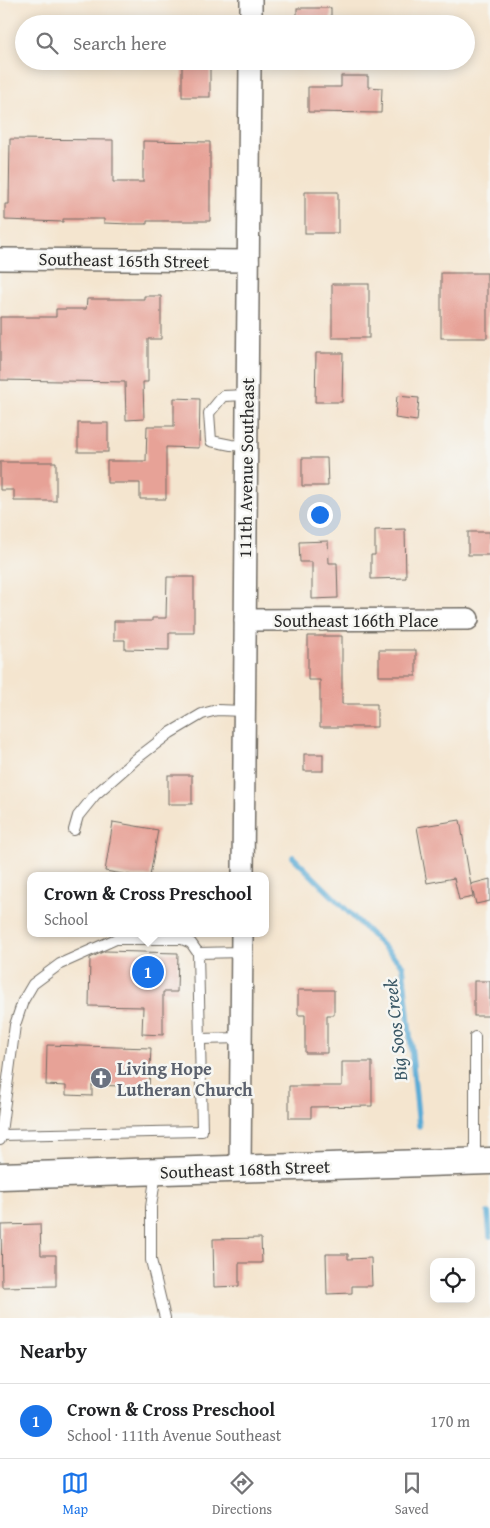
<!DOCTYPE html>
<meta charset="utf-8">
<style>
body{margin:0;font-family:"Gentium Book Plus",serif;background:#f2f2f2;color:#202124}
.controls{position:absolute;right:15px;bottom:15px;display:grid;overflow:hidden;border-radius:10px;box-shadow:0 2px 12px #0003}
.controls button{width:45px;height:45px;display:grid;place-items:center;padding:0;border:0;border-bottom:1px solid #e0e0e0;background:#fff;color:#202124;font:25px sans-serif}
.you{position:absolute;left:319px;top:514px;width:18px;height:18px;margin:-12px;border:4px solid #fff;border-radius:50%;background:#1a73e8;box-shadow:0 0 0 8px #1a73e833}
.badge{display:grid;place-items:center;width:32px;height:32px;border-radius:50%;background:#1a73e8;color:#fff;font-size:16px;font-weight:700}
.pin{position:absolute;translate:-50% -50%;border:2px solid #fff;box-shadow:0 1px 5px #0006}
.popup{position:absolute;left:27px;top:872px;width:242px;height:65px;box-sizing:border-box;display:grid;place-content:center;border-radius:10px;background:#fff;filter:drop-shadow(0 1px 4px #0005);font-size:16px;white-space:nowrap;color:#757577}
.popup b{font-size:19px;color:#202124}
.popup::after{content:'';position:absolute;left:50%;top:100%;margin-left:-10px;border:10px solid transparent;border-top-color:#fff}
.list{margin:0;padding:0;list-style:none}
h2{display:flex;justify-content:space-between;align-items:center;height:65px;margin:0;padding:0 20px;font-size:21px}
h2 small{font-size:16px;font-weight:400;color:#757577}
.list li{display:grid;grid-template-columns:32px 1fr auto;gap:15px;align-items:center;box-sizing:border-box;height:75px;padding:0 20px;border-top:1px solid #e0e0e0}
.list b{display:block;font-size:19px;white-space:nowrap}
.list p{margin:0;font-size:16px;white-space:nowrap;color:#757577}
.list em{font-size:16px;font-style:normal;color:#757577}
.icon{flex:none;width:28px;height:28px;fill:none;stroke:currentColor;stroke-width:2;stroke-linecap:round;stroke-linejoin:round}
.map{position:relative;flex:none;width:490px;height:1318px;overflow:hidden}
.search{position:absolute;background:#fff;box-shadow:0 2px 12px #0003;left:15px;right:15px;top:15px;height:55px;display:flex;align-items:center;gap:12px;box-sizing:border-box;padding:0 18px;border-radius:28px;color:#757577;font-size:19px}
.sheet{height:140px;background:#fff}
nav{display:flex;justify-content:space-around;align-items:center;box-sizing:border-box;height:70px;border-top:1px solid #e0e0e0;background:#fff;font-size:14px;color:#757577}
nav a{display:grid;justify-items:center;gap:2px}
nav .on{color:#1a73e8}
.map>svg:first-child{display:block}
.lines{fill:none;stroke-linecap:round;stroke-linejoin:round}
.stream{stroke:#5aabd5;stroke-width:5.5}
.building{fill:#e7a297}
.service-casing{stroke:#716c64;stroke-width:12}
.minor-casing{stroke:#716c64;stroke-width:24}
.tertiary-casing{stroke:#716c64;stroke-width:29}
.service{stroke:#fff;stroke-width:10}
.minor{stroke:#fff;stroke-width:21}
.tertiary{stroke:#fff;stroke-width:26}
.labels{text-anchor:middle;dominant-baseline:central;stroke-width:5;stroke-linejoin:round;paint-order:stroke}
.street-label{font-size:18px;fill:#2b2b2b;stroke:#f6f6f2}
.worship-label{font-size:18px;font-weight:bold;fill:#5b616d;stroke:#f6f6f2;text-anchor:start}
.water-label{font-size:19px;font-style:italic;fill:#3b5866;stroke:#f6f6f2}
</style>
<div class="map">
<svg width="490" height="1318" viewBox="0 0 490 1318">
<rect width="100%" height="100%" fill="#f6f6f2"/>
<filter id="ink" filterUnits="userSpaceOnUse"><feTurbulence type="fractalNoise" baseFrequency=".02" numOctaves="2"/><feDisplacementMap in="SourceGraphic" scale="10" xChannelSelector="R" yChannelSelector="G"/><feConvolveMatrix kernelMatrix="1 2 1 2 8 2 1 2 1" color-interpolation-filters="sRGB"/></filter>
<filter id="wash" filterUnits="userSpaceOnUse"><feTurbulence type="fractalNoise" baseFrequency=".0096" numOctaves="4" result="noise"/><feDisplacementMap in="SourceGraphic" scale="20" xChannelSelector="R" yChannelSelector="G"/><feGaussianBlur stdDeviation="1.12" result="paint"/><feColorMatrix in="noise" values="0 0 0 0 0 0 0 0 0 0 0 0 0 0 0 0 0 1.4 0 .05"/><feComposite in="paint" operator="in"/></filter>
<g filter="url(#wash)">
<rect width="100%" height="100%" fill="#f4e5cf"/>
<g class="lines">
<!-- stream -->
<g class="stream">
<polyline points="293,857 403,966 419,1126"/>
<polyline points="488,1213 490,1236"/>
</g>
</g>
<g id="blocks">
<!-- building -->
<g class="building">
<rect x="297" y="8" width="34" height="16"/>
<rect x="182" y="61" width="28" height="36"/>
<polygon points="341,76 368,76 368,87 382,88 381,113 308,112 308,87 341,87"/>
<polygon points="10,139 113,140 113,182 143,182 143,141 210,142 210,221 147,221 147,224 130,224 104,223 104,219 63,219 63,222 5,220 5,204 9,204"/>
<rect x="305" y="192" width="33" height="41"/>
<rect x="441" y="273" width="46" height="65"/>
<rect x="332" y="284" width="37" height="54"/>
<polygon points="144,296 161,296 161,339 148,339 148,382 143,382 144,419 126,420 125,382 0,380 0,317 56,317 56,309 86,309 87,299 144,299"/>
<polygon points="316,353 343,353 342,402 315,402"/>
<polygon points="397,396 419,398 417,421 395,418"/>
<polygon points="174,398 200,399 199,448 166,447 166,499 140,499 140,483 107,483 107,461 146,461 147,426 174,426"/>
<rect x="78" y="423" width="30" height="29"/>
<polygon points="302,458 327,458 328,486 302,486"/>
<polygon points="0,462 56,462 56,501 14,501 14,490 0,490"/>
<polygon points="405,529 406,578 371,579 371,555 375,555 375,530"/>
<rect x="468" y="532" width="22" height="23"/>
<polygon points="328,541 329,563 337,563 338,598 312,599 312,562 300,562 299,542"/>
<polygon points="167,577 194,577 194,633 169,633 169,650 125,649 125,640 114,640 114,621 152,621 152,618 166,618"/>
<polygon points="308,636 342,636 342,704 377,704 377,727 320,727 320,680 308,680"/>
<rect x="379" y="650" width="37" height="26"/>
<rect x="304" y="754" width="19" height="17"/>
<rect x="168" y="775" width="24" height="29"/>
<polygon points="460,820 473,897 459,900 454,878 427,883 417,827"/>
<polygon points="113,822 158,830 150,876 134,876 105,871"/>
<polygon points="490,879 490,901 476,904 471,884"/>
<polygon points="105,951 178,953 177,992 163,992 163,1035 142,1034 143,1007 89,1006 90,958"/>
<rect x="474" y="981" width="16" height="35"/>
<polygon points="298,990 334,990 334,1015 327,1015 327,1053 305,1053 305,1015 298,1015"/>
<polygon points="47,1045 151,1048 149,1087 92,1085 92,1096 66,1095 66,1086 46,1085"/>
<polygon points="342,1062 372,1062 372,1106 311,1107 311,1118 289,1118 289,1086 342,1086"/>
<polygon points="40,1224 41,1255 56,1255 56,1286 2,1287 1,1225"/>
<polygon points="261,1238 262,1263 239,1263 239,1286 214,1287 213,1239"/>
<polygon points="326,1254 348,1254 348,1259 371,1258 372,1286 352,1286 352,1293 327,1294"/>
</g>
</g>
</g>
<g filter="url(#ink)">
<use href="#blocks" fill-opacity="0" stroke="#716c64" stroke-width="1"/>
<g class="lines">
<!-- service casing -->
<g class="service-casing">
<g id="service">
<polyline points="247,446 231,445 211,441 209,413 223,396 247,395"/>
<polyline points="74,830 78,816 95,795 136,759 170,733 202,714 217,710 244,711"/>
<polyline points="475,1037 475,1160"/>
<polyline points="200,1039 241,1038"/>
<polyline points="1,1135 202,1131 198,953 242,952"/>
<polyline points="0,1140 15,1025 23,1001 33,984 60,964 116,939 182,939 191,943 198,953"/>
<polyline points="156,1172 151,1207 151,1260 165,1318"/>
</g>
</g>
<!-- minor casing -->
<g class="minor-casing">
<g id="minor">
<polyline points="251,24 251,0"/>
<polyline points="0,259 248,261"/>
<polyline points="245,620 468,619"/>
<polyline points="243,876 250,61"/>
<polyline points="240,1169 242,933"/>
</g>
</g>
<!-- tertiary casing -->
<g class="tertiary-casing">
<polyline id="tertiary" points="0,1176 490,1161"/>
</g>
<!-- service -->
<use href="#service" class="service"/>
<!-- minor -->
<use href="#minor" class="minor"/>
<!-- tertiary -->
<use href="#tertiary" class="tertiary"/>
</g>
</g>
<!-- icons -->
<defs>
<g id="church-disc" transform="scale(1.125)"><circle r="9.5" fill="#6b7280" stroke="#f6f6f2"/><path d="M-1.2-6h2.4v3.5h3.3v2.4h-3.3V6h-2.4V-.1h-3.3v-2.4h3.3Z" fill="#fff"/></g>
</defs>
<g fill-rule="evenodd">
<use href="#church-disc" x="101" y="1078"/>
</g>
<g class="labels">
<!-- street labels -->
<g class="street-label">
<text transform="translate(124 260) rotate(1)">Southeast 165th Street</text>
<text transform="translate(246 468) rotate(-89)">111th Avenue Southeast</text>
<text x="356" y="620">Southeast 166th Place</text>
<text transform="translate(245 1169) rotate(-2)">Southeast 168th Street</text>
</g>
<!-- worship labels -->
<g class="worship-label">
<text x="117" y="1068">Living Hope<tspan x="117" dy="21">Lutheran Church</tspan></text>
</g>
<!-- water labels -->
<g class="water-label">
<text transform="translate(395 1030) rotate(-96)">Big Soos Creek</text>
</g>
</g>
</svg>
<div class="controls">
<button><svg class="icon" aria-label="locate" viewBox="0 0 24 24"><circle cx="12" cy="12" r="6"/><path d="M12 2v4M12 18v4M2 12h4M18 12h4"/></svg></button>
</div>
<div class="you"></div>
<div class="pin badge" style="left:148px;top:972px">1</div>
<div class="popup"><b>Crown &amp; Cross Preschool</b>School</div>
<div class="search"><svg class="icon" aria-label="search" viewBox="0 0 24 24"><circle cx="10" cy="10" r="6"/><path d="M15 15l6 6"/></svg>Search here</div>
</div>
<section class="sheet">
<h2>Nearby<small></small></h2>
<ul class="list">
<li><span class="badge">1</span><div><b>Crown &amp; Cross Preschool</b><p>School · 111th Avenue Southeast</p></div><em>170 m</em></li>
</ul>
</section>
<nav>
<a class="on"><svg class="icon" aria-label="map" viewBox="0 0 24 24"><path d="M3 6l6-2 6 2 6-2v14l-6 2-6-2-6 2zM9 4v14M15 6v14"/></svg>Map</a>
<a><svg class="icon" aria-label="directions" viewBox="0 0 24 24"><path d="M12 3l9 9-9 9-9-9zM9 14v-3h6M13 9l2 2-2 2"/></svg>Directions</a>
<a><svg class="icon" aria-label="saved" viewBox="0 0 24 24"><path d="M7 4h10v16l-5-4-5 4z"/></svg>Saved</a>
</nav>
